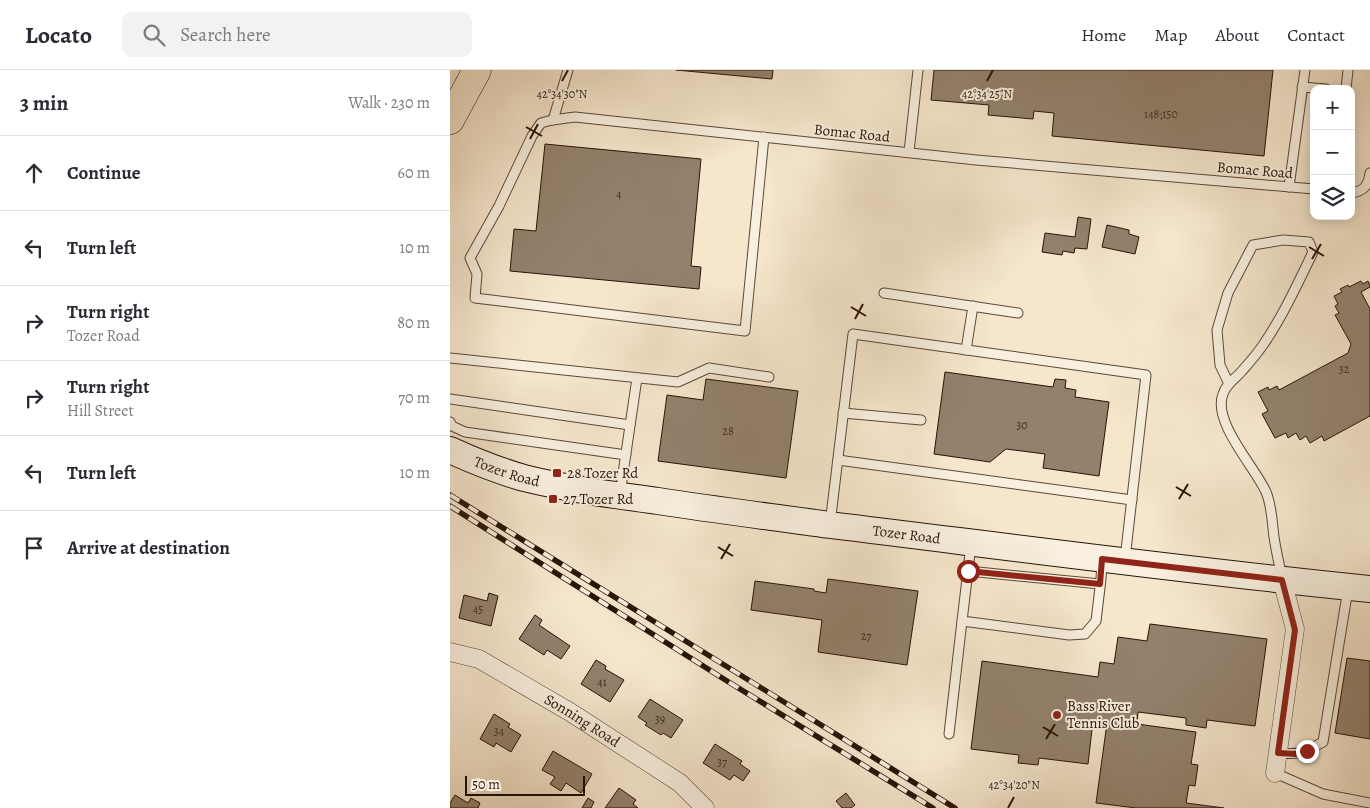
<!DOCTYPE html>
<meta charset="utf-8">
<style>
body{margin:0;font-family:Alegreya,serif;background:#f2f2f3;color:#2b2b33}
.controls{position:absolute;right:15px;top:15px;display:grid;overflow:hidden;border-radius:10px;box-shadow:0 2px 12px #0003}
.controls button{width:45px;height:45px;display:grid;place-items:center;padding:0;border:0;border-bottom:1px solid #e1e1e2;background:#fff;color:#2b2b33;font:25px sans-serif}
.scale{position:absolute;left:15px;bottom:12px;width:120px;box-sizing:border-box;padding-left:5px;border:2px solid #281307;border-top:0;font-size:14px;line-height:18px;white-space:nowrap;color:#281307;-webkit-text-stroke:4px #f8efde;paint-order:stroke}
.stop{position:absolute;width:15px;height:15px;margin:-11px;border:4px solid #8f2418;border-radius:50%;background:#fff}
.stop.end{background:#8f2418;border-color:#fff;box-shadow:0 1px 5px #0008}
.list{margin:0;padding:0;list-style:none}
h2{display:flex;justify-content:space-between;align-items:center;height:65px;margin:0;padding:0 20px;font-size:21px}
h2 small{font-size:16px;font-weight:400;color:#7c7c81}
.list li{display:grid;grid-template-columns:32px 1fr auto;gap:15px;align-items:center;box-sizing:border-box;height:75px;padding:0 20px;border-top:1px solid #e1e1e2}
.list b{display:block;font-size:19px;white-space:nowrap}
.list p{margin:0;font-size:16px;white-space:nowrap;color:#7c7c81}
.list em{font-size:16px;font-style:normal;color:#7c7c81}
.icon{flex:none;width:28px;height:28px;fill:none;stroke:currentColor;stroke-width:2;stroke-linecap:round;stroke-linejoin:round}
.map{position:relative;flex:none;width:920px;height:738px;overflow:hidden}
header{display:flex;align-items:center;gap:30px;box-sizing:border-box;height:70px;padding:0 25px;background:#fff;border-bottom:1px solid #e1e1e2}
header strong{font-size:24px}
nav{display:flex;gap:28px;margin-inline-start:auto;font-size:18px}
.search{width:350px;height:45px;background:#f2f2f3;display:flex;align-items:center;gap:12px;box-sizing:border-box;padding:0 18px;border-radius:10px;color:#7c7c81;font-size:19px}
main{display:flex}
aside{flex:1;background:#fff}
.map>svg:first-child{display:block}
.building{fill:#93816d;stroke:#281307}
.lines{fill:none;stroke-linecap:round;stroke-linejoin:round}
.service-casing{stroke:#5b4838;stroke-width:11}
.minor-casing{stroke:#5b4838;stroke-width:19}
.secondary-casing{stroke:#281307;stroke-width:28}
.motorway-casing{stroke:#281307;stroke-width:29}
.service{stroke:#f8efde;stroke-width:9}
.minor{stroke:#f8efde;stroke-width:18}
.secondary{stroke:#f8efde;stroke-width:26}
.motorway{stroke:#f5e6cc;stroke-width:28}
.rail-casing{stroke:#281307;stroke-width:5.5}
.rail{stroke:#f8efde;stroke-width:4;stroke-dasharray:11;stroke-linecap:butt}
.route{stroke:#8f2418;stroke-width:6}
.ticks{fill:none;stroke:#281307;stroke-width:2}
.poi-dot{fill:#8f2418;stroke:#f8efde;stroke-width:2}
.labels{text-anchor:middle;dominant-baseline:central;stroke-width:4;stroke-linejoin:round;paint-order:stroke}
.number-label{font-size:12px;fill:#432e20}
.street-label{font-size:15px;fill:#281307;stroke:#f8efde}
.poi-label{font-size:15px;fill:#281307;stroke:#f8efde;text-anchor:start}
.ticks-label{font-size:12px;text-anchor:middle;fill:#281307;stroke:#f8efde;stroke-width:4;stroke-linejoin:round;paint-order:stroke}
</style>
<header>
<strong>Locato</strong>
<div class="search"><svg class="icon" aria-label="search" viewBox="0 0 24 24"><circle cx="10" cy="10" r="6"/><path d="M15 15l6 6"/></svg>Search here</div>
<nav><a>Home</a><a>Map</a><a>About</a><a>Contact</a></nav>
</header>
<main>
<aside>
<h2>3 min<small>Walk · 230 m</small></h2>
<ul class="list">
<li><svg class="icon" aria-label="ahead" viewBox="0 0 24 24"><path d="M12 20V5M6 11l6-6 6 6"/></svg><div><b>Continue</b></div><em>60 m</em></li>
<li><svg class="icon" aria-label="left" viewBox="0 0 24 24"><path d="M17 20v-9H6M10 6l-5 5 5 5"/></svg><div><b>Turn left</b></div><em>10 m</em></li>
<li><svg class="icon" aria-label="right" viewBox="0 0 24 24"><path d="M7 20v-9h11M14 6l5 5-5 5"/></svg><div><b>Turn right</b><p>Tozer Road</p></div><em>80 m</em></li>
<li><svg class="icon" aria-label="right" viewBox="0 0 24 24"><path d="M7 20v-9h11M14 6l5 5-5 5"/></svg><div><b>Turn right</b><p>Hill Street</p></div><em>70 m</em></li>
<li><svg class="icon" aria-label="left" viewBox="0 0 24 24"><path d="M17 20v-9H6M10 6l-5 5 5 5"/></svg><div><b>Turn left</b></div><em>10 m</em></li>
<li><svg class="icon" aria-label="arrive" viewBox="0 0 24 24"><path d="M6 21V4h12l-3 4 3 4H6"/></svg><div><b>Arrive at destination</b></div></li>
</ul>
</aside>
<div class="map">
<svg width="920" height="738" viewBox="0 0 920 738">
<rect width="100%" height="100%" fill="#f5e6cc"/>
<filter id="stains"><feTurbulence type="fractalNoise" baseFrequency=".004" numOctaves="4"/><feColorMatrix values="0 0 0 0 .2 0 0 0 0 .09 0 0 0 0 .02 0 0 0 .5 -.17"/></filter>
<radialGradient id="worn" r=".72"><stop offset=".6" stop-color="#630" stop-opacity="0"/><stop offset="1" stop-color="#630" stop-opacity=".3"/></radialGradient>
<!-- building -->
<g class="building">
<polygon points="226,0 323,0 322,9"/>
<polygon points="484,0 823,0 814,86 602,66 604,43 584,41 583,49 538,45 539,35 481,30"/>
<polygon points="95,74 251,89 241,196 251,197 249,219 60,201 64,159 86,161"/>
<polygon points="628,147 641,149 637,179 625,178 624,183 613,181 612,185 592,182 595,163 625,167"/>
<polygon points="657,155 679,160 679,164 689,167 685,184 652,177"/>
<polygon points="911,211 913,214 918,211 920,216 920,217 911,222 920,239 920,346 874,371 872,366 860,373 856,366 850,370 846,363 838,368 836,363 825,368 812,344 818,341 808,322 818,317 819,320 827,316 829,320 898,283 901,274 885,245 889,243 885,236 888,234 884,226 892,222 890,219 898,215 899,217"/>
<polygon points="495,302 603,317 605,309 616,310 615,318 626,320 625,327 659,332 649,406 593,398 595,384 556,379 540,392 484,384"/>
<polygon points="256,309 348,321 336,408 208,391 217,325 253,330"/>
<polygon points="378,509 468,521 457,595 368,582 372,550 301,540 305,511 364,519 364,521 376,523"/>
<polygon points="39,523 48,526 41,556 9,548 14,525 37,531"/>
<polygon points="85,545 92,550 89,555 120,576 111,589 97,580 94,585 69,569"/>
<polygon points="700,554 817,569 805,656 757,650 756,658 736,655 736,648 688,642 687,654 746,662 741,694 748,695 745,716 739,715 736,733 774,738 686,738 646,733 657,653 643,651 638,694 589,688 588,695 568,693 569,685 521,679 532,591 648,607 650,592 664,594 668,567 697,571"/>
<polygon points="897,588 920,591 920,669 885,663"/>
<polygon points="146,590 156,596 155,599 174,610 160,632 131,614"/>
<polygon points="200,629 233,650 221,668 213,663 211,665 195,655 197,653 188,647"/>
<polygon points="44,644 60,654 58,657 71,665 61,682 46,673 44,677 30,669"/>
<polygon points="265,674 292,691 290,694 300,701 293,711 284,705 280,710 253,693"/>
<polygon points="103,681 142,704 131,723 116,713 111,721 100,714 105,707 92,700"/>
<polygon points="169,718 186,730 183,734 188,738 155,738"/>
<polygon points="396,723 405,735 401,738 392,738 386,731"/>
<polygon points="5,725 18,733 21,728 30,733 28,738 0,738 0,733"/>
<polygon points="138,728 144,732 141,738 132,738"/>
</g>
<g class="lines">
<!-- service casing -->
<g class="service-casing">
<g id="service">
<polyline points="852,17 876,19"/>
<polyline points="896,19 898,0"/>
<polyline points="103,50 118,0"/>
<polyline points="314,67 295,261 25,228 27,204 20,188 49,136 82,66 91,53 102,50 125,47 526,90 864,119"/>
<polyline points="459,82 468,0"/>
<polyline points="839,117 855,0"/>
<path d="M901,123c13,-2 17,-7 19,-20"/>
<polyline points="434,223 568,243"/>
<polyline points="516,280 523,236"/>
<polyline points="0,288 228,312 259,298 319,307"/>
<path d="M779,314l-9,-19 -3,-35 11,-37 25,-48 30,-5 26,2 4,10c-15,31 -30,64 -50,93 -6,9 -14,18 -21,26 -7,8 -16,13 -19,23 -11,28 32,73 43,98 6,14 6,30 8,45 2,13 5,27 8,40"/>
<polyline points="0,329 180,355"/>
<polyline points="393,343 471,350"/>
<polyline points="0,352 2,356 15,362 176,385"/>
<polyline points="388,390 682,430"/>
<polyline points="170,424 187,308"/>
<polyline points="380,454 403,264 696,305 675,489"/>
<polyline points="521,475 512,551 619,565 635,564 646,551 651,509 652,491"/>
<polyline points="518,501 650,514"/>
<polyline points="499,664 512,551"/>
<path d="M828,683c23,2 25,0 45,-11l25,-153"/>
<polyline points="825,703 873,724 920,733"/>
</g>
</g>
<!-- minor casing -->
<g class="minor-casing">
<g id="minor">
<path id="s1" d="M0,582l29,7 91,53 110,71 25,25"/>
<polyline points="825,703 845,559 832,510"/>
</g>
</g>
<!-- secondary casing -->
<g class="secondary-casing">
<g id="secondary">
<path id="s2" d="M0,380c24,11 49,21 74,28 44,11 90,17 134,23 58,9 115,16 172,24 180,22 360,46 540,64"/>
</g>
</g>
<!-- motorway casing -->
<g class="motorway-casing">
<polyline id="motorway" points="0,50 27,0"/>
</g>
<!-- service -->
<use href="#service" class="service"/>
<!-- minor -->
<use href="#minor" class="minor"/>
<!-- secondary -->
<use href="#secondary" class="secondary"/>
<!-- motorway -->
<use href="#motorway" class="motorway"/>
<!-- rail casing -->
<g class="rail-casing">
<g id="rail">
<polyline points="0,425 505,738"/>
<polyline points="0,436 277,611 483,738"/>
</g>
</g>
<!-- rail -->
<use href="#rail" class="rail"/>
</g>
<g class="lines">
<!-- route -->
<polyline class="route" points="518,501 650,514 652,489 832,510 845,560 828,683 846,684 857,681"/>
</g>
<!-- ticks -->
<path class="ticks" d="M112,11l6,-11M537,11l6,-11M76,57l16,9M80,69l8,-15M859,177l15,9M862,189l9,-15M401,237l15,9M405,249l8,-15M726,417l15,9M729,429l9,-15M268,477l15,9M271,489l9,-15M593,657l15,9M596,669l9,-15M558,738l6,-11"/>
<!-- markers -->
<g class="poi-dot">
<rect x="102" y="398" width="10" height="10" rx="2.5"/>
<rect x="98" y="424" width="10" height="10" rx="2.5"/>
<circle cx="607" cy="645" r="5"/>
</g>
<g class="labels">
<!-- number labels -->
<g class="number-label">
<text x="711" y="44">148;150</text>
<text x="169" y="124">4</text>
<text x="894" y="299">32</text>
<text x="572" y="355">30</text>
<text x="278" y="361">28</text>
<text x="28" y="539">45</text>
<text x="416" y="566">27</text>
<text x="152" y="612">41</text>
<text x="210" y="649">39</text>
<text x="49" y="661">34</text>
<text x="272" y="692">37</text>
</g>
<!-- street labels -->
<g class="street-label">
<text transform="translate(402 63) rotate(6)">Bomac Road</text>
<text transform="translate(805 100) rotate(5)">Bomac Road</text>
<text stroke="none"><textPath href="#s2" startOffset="61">Tozer Road</textPath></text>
<text stroke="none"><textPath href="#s2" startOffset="466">Tozer Road</textPath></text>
<text stroke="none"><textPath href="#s1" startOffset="150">Sonning Road</textPath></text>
</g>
<!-- poi labels -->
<g class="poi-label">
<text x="117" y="403">28 Tozer Rd</text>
<text x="113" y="429">27 Tozer Rd</text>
<text x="617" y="636">Bass River<tspan x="617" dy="17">Tennis Club</tspan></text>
</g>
</g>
<g class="ticks-label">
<text x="112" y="28">42°34'30"N</text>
<text x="537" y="28">42°34'25"N</text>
<text x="564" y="719">42°34'20"N</text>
</g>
<rect width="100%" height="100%" filter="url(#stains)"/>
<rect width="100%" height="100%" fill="url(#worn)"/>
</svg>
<div class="controls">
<button>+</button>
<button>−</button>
<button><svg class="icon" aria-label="layers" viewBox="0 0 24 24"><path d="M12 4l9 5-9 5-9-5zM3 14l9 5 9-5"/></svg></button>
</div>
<div class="scale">50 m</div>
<div class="stop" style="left:518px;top:501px"></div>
<div class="stop end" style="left:857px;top:681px"></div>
</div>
</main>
